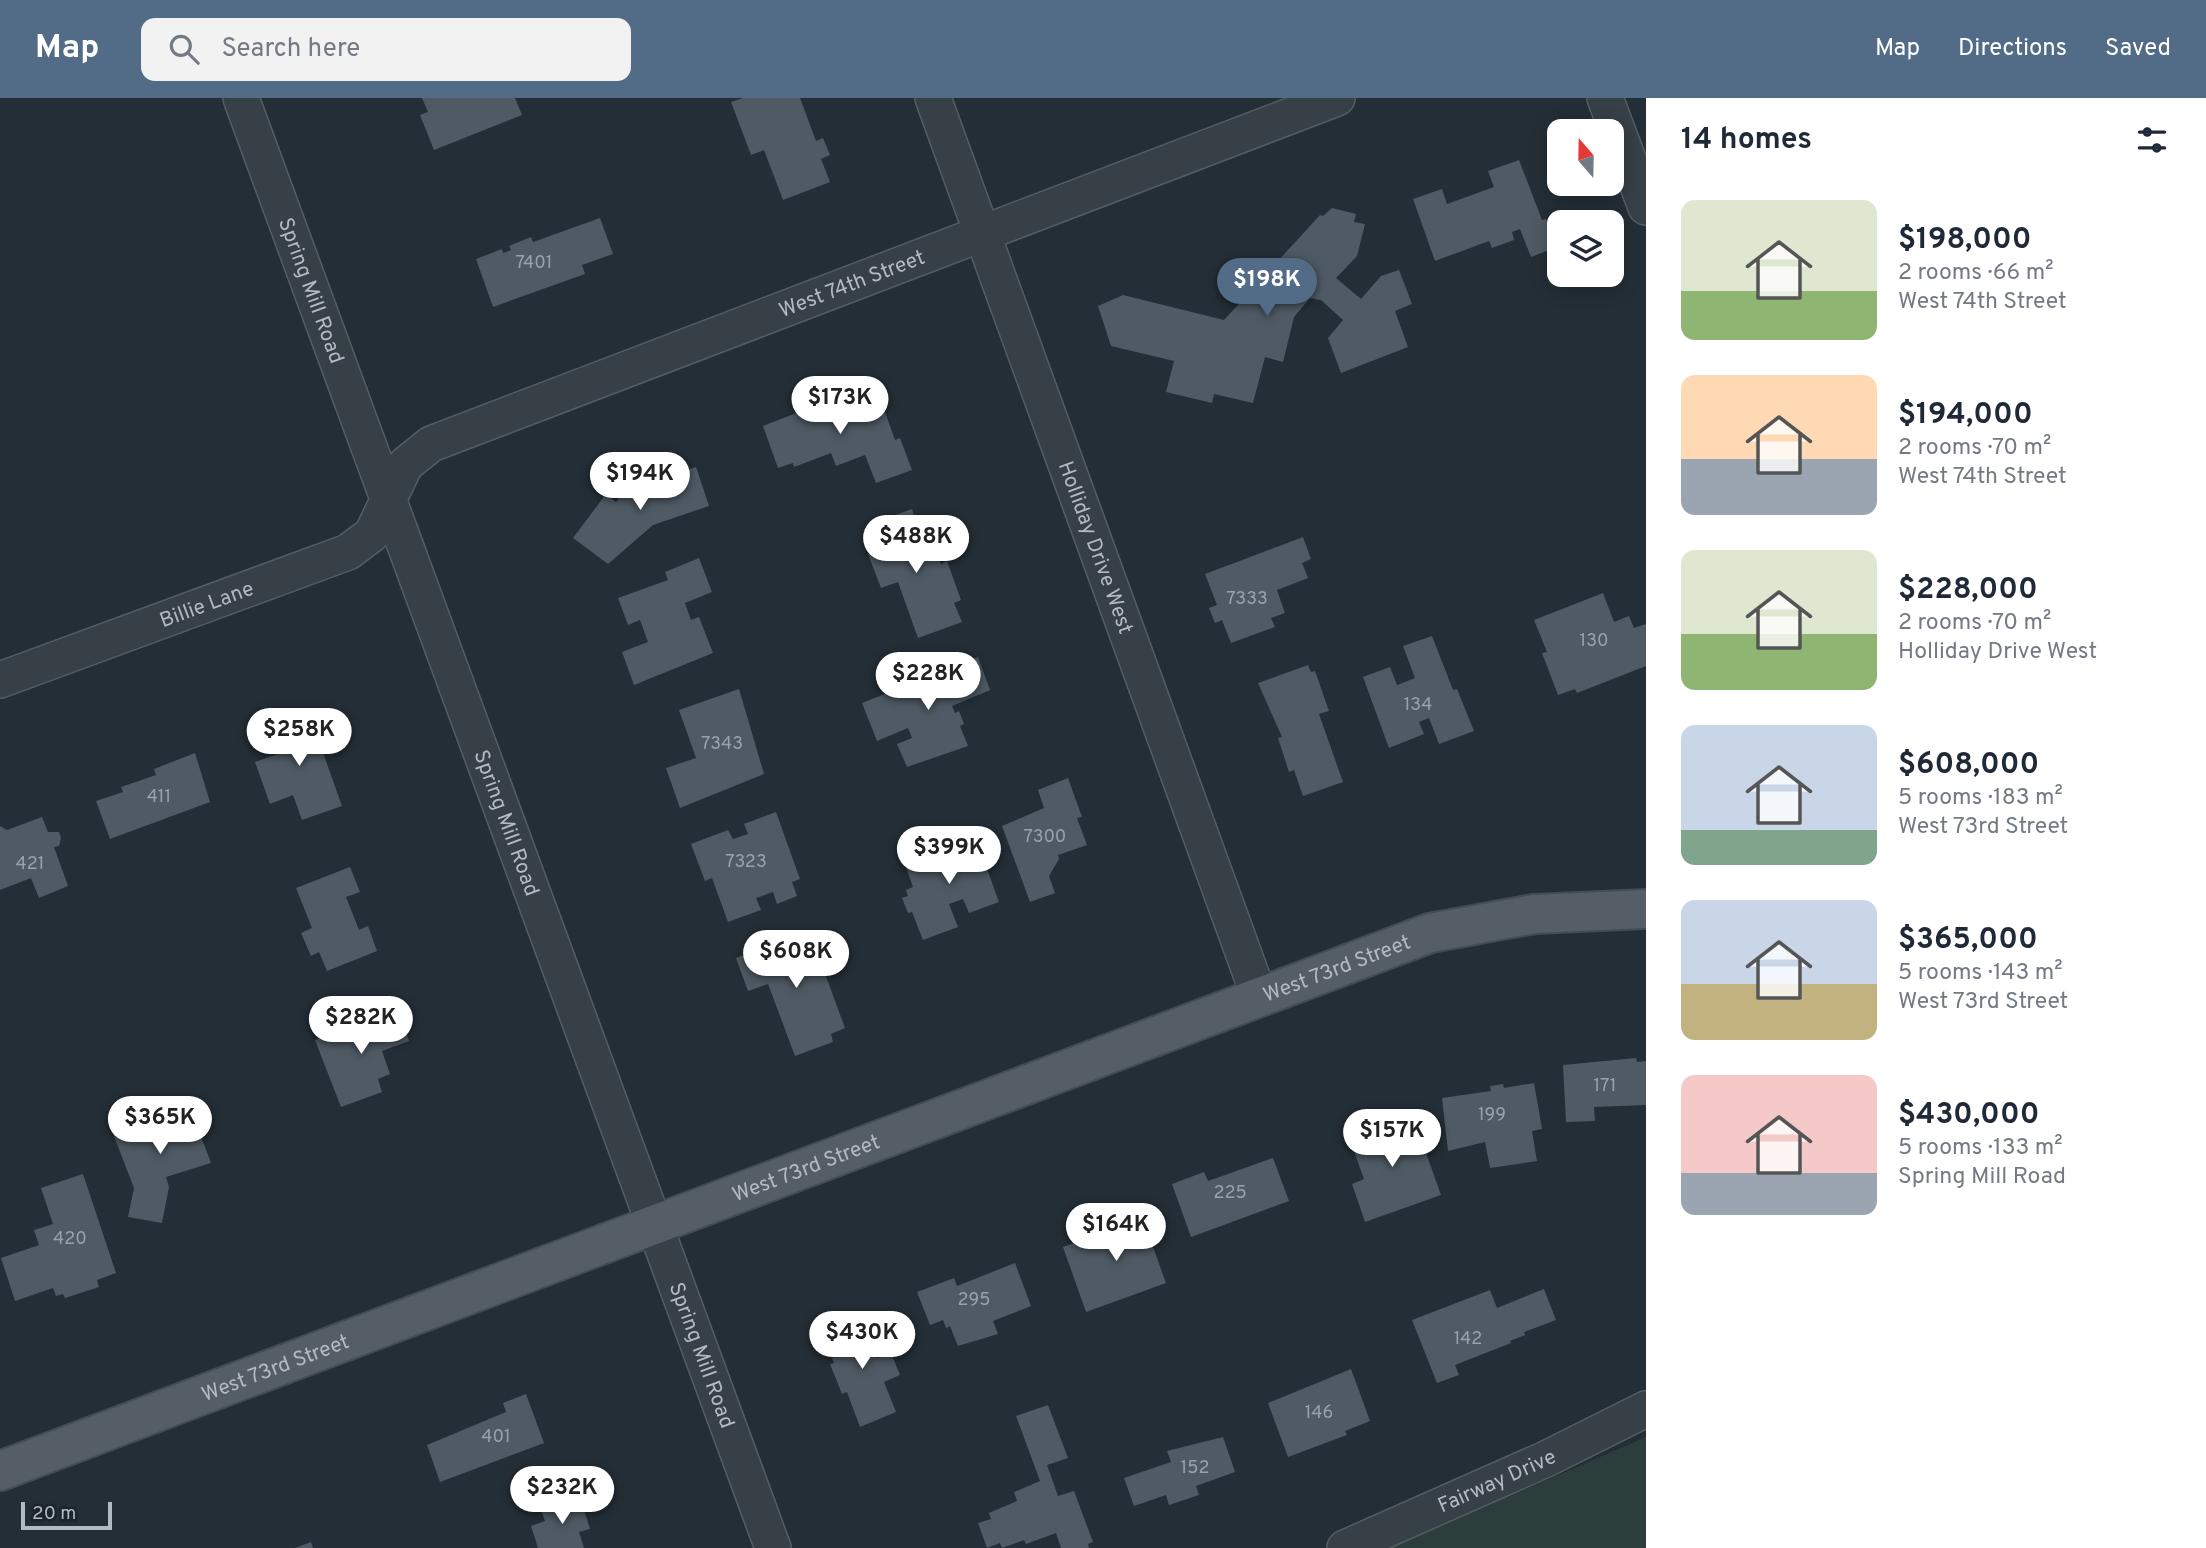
<!DOCTYPE html>
<html lang="en">
<head>
<meta charset="utf-8">
<style>
	:root { --surface:#fff; --page:#f2f2f3; --text:#1f2937; --muted:#747a83; --accent:#526c87 }
	body { margin:0; font-family:Overpass,sans-serif; background:var(--page); color:var(--text); height:100vh; display:flex; flex-direction:column; font-size:26px; white-space:nowrap }
	* { box-sizing:border-box; margin:0 }
	p { font-size:23px; color:var(--muted) }
	.icon { flex:none; width:38px; height:38px; fill:none; stroke:currentColor; stroke-width:2; stroke-linecap:round; stroke-linejoin:round }
	.map { position:relative; flex:1; overflow:hidden }
	.sheet { display:flex; flex-direction:column; background:var(--surface); width:560px }
	.sheet>* { flex:none }
	.needle { width:46px; rotate:340deg }
	.buttons { position:absolute; left:1547px; top:21px; display:grid; gap:14px }
	.buttons a { display:grid; place-items:center; width:77px; height:77px; border-radius:14px; background:var(--surface); box-shadow:0 4px 18px #0003; font-size:35px }
	.scale { position:absolute; left:21px; bottom:18px; width:91px; box-sizing:border-box; padding-left:7px; border:4px solid #b2bac3; border-top:0; font-size:19px; line-height:24px; white-space:nowrap; color:#b2bac3; -webkit-text-stroke:5px #1c242b; paint-order:stroke }
	.price { position:absolute; translate:-50% -60px; padding:0 16px; border-radius:24px; background:#fff; color:#222; font-size:23px; line-height:46px; filter:drop-shadow(0 2px 4px #0008) }
	.price::after { content:''; position:absolute; left:50%; top:42px; width:21px; height:16px; margin-left:-10px; background:inherit; clip-path:polygon(0 0,100% 0,50% 100%) }
	.price.selected { background:var(--accent); color:#fff }
	ul { padding:0; list-style:none }
	li { display:flex; align-items:center; gap:21px; height:175px; padding:0 35px }
	li span { display:grid; place-items:center; flex:none; width:196px; height:140px; border-radius:14px; color:#555 }
	li>.icon { margin-inline-start:auto }
	span .icon { width:84px; height:84px; fill:#fffc; stroke-width:1 }
	li b { font-size:30px }
	h2 { display:flex; justify-content:space-between; align-items:center; height:84px; padding:0 35px; font-size:30px }
	header { display:flex; align-items:center; gap:42px; box-sizing:border-box; height:98px; padding:0 35px; background:var(--accent); color:#fff }
	header strong { font-size:33px }
	nav { display:flex; gap:38px; margin-inline-start:auto; font-size:24px }
	.search { width:490px; height:63px; background:var(--page); display:flex; align-items:center; gap:18px; box-sizing:border-box; padding:0 24px; border-radius:14px; color:var(--muted); font-size:26px }
	main { display:flex; flex:1; min-height:0 }
	.map>svg:first-child { display:block }
</style>
</head>
<body>
<header>
<strong>Map</strong>
<div class="search"><svg class="icon" aria-label="search" viewBox="0 0 24 24"><circle cx="10" cy="10" r="6"/><path d="M15 15l6 6"/></svg>Search here</div>
<nav><a>Map</a><a>Directions</a><a>Saved</a></nav>
</header>
<main>
<div class="map">
<svg width="1646" height="1450" viewBox="0 0 1646 1450">
	<rect width="100%" height="100%" fill="#242e36"/>
	<!-- green -->
	<path fill="#2c3e3c" d="M1646,1339V1450H1391Z"/>
	<!-- building -->
	<path fill="#4f5a64" d="M422,0H515L522,17L434,52L420,17L428,14Z
		M743,0H800L816,43L823,40L830,57L821,61L830,84L783,102L764,52L751,57L731,4Z
		M1519,62L1542,122L1546,121L1557,149L1531,159L1520,131L1512,134L1514,142L1492,150L1489,143L1435,163L1413,101L1442,91L1447,106L1494,89L1488,73Z
		M1332,110L1356,116L1354,124L1365,126L1357,158L1336,180L1361,201L1381,178L1399,172L1412,206L1395,213L1408,249L1341,275L1328,240L1343,222L1321,202L1310,200L1294,219L1283,264L1265,259L1253,305L1214,296L1212,305L1166,294L1174,263L1111,248L1098,208L1123,197L1224,222L1320,117L1323,118Z
		M600,120L613,156L582,167L585,176L493,209L476,161L502,151L503,155L511,152L509,148L531,139L533,144Z
		M858,291L880,300L895,342L900,340L912,372L876,385L865,357L836,368L831,355L794,369L793,365L778,370L763,328Z
		M696,369L709,408L653,427L608,466L573,440L606,396L616,404L640,374L653,384Z
		M912,411L925,454L935,450L941,466L947,463L961,502L954,505L962,524L918,540L898,484L881,490L868,456L886,450L876,424Z
		M1303,439L1311,461L1302,465L1308,480L1277,492L1285,515L1271,520L1275,529L1231,545L1222,522L1215,525L1209,510L1217,507L1205,476Z
		M699,460L712,494L685,505L691,522L699,519L713,555L634,587L622,554L648,544L640,522L628,527L618,500L668,482L665,474Z
		M1603,495L1614,524L1629,518L1634,530L1646,526V568L1577,595L1575,591L1558,597L1542,555L1547,554L1534,522Z
		M1432,538L1453,592L1457,591L1474,633L1439,646L1429,620L1419,624L1424,636L1389,650L1363,579L1390,569L1397,587L1415,580L1403,548Z
		M978,559L990,592L952,608L955,615L959,613L964,626L960,628L968,648L907,669L897,646L912,640L908,630L877,643L862,605Z
		M1308,567L1311,574L1315,573L1329,613L1319,616L1343,684L1303,698L1294,672L1289,674L1278,640L1282,639L1258,585Z
		M739,591L764,676L680,710L666,670L696,660L679,612Z
		M312,614L324,647L321,649L342,708L302,722L293,697L270,706L255,664L278,656L269,630Z
		M195,655L210,704L110,741L96,703L123,694L121,689L156,677L154,671Z
		M1068,680L1082,719L1077,720L1087,747L1058,757L1059,761L1049,778L1055,795L1030,804L1002,728L1044,710L1038,692Z
		M776,714L800,781L792,784L797,798L777,806L773,794L756,800L761,812L728,824L712,780L705,783L691,746L728,732L733,741L748,736L744,726Z
		M42,719L48,734H59L61,740L59,748L54,749L68,788L39,800L31,780L0,792V728L7,732Z
		M972,730L999,804L969,815L963,801L949,806L958,829L923,842L912,814L908,815L902,800L908,798L906,792L913,789L906,769L953,756L947,739Z
		M350,769L360,794L346,799L359,832L368,828L377,853L327,873L319,854L311,858L301,835L312,830L296,790Z
		M809,832L845,930L831,936L833,944L795,958L768,886L748,893L736,860Z
		M397,910L409,943L382,953L390,976L378,981L382,994L341,1009L315,942Z
		M1636,960L1637,964L1646,963V1007L1594,1009L1595,1023L1566,1024L1563,967Z
		M1534,985L1542,1031L1532,1033L1537,1063L1490,1070L1485,1044L1448,1053L1442,1000L1491,993L1490,988L1503,986L1504,990Z
		M186,999L211,1065L166,1079L169,1089L162,1125L128,1119L134,1090L112,1033L150,1019L148,1014Z
		M1391,1018L1395,1030L1415,1024L1441,1097L1365,1124L1352,1086L1364,1081L1352,1048L1358,1046L1355,1038L1367,1034L1365,1027Z
		M1273,1060L1289,1103L1191,1139L1172,1086L1204,1074L1208,1083Z
		M83,1076L116,1175L97,1182L99,1189L65,1200L63,1196L56,1198L53,1190L15,1203L1,1160L39,1147L34,1132L53,1126L41,1090Z
		M1146,1114L1156,1144L1152,1146L1166,1185L1086,1214L1063,1149L1110,1132L1109,1127Z
		M1015,1165L1031,1208L993,1223L998,1236L958,1248L950,1228L946,1230L943,1222L930,1227L917,1194L954,1180L957,1188Z
		M1544,1191L1556,1222L1524,1234L1525,1237L1510,1243L1511,1245L1455,1267L1459,1277L1437,1285L1412,1222L1490,1192L1497,1210Z
		M860,1217L877,1260L891,1255L900,1277L884,1284L896,1314L860,1329L847,1294L842,1296L830,1266L834,1265L832,1260L840,1257L828,1228Z
		M1351,1271L1370,1323L1345,1333L1347,1337L1288,1359L1268,1305Z
		M526,1296L544,1345L440,1384L427,1347L506,1314L503,1305Z
		M1048,1307L1068,1360L1047,1367L1058,1398L1074,1393L1093,1444L1088,1446L1089,1450H1061L1056,1435L1026,1446L1024,1442L1002,1450L1000,1445L987,1450L978,1425L991,1421L989,1415L1017,1403L1014,1394L1040,1383L1016,1318Z
		M1223,1339L1235,1374L1196,1388L1199,1397L1169,1407L1166,1397L1134,1408L1124,1380L1171,1364L1167,1353Z
		M580,1399L590,1431L579,1434L584,1450H538L531,1428L545,1423L541,1412Z
		M311,1444L313,1450H295Z"/>
	<g fill="none" stroke-linecap="round" stroke-linejoin="round">
		<!-- minor casing -->
		<g stroke="#555d64" stroke-width="38">
			<g id="minor">
				<path id="s1" d="M241,0L773,1450"/>
				<path id="s2" d="M933,0L1259,898"/>
				<path d="M1605,0L1646,109"/>
				<path id="s3" d="M0,582L348,454L372,436L405,367L431,346L1337,0"/>
				<path id="s4" d="M1345,1450L1546,1361L1646,1311"/>
			</g>
		</g>
		<!-- major casing -->
		<g stroke="#434b53" stroke-width="42">
			<g id="major">
				<path id="s5" d="M0,1373L1430,835L1534,816L1646,811"/>
			</g>
		</g>
		<!-- minor -->
		<use href="#minor" stroke="#373f47" stroke-width="35"/>
		<!-- major -->
		<use href="#major" stroke="#555e66" stroke-width="38"/>
	</g>
	<g text-anchor="middle" stroke-width="5" stroke-linejoin="round" paint-order="stroke">
		<!-- number labels -->
		<g font-size="18" fill="#99a2ab">
			<text x="534" y="170">7401</text>
			<text x="1247" y="506">7333</text>
			<text x="1594" y="548">130</text>
			<text x="1418" y="612">134</text>
			<text x="722" y="651">7343</text>
			<text x="159" y="704">411</text>
			<text x="1045" y="744">7300</text>
			<text x="746" y="769">7323</text>
			<text x="30" y="771">421</text>
			<text x="1605" y="993">171</text>
			<text x="1492" y="1022">199</text>
			<text x="1230" y="1100">225</text>
			<text x="70" y="1146">420</text>
			<text x="974" y="1207">295</text>
			<text x="1468" y="1246">142</text>
			<text x="1319" y="1320">146</text>
			<text x="496" y="1344">401</text>
			<text x="1195" y="1375">152</text>
		</g>
		<!-- street labels -->
		<g font-size="21" fill="#b2bac3" stroke="#1c242b">
			<text dy="7" stroke="none"><textPath href="#s3" startOffset="961">West 74th Street</textPath></text>
			<text dy="7" stroke="none"><textPath href="#s1" startOffset="205">Spring Mill Road</textPath></text>
			<text dy="7" stroke="none"><textPath href="#s2" startOffset="478">Holliday Drive West</textPath></text>
			<text dy="7" stroke="none"><textPath href="#s3" startOffset="220">Billie Lane</textPath></text>
			<text dy="7" stroke="none"><textPath href="#s1" startOffset="772">Spring Mill Road</textPath></text>
			<text dy="7" stroke="none"><textPath href="#s5" startOffset="1428">West 73rd Street</textPath></text>
			<text dy="7" stroke="none"><textPath href="#s5" startOffset="861">West 73rd Street</textPath></text>
			<text dy="7" stroke="none"><textPath href="#s1" startOffset="1339">Spring Mill Road</textPath></text>
			<text dy="7" stroke="none"><textPath href="#s5" startOffset="294">West 73rd Street</textPath></text>
			<text dy="7" stroke="none"><textPath href="#s4" startOffset="166">Fairway Drive</textPath></text>
		</g>
	</g>
</svg>
<div class="buttons">
<a><svg class="needle" viewBox="-14 -14 28 28"><path d="M0-13l5 13h-10z" fill="#e53935"/><path d="M0 13l5-13h-10z" fill="#747a83"/></svg></a>
<a><svg class="icon" aria-label="layers" viewBox="0 0 24 24"><path d="M12 4l9 5-9 5-9-5zM3 14l9 5 9-5"/></svg></a>
</div>
<div class="scale">20 m</div>
<b class="price selected" style="left:1267px;top:220px">$198K</b>
<b class="price" style="left:840px;top:338px">$173K</b>
<b class="price" style="left:640px;top:414px">$194K</b>
<b class="price" style="left:916px;top:477px">$488K</b>
<b class="price" style="left:928px;top:614px">$228K</b>
<b class="price" style="left:299px;top:670px">$258K</b>
<b class="price" style="left:949px;top:788px">$399K</b>
<b class="price" style="left:796px;top:892px">$608K</b>
<b class="price" style="left:361px;top:958px">$282K</b>
<b class="price" style="left:160px;top:1058px">$365K</b>
<b class="price" style="left:1392px;top:1071px">$157K</b>
<b class="price" style="left:1116px;top:1165px">$164K</b>
<b class="price" style="left:862px;top:1273px">$430K</b>
<b class="price" style="left:562px;top:1428px">$232K</b>
</div>
<section class="sheet">
<h2>14 homes<svg class="icon" aria-label="filters" viewBox="0 0 24 24"><path d="M4 7h16M4 17h16"/><circle cx="9" cy="7" r="2"/><circle cx="15" cy="17" r="2"/></svg></h2>
<ul>
<li><span style="background:linear-gradient(#dfe7d0 65%,#8fb573 0)"><svg class="icon" aria-label="home" viewBox="0 0 24 24"><path d="M3 11l9-7 9 7M6 9v11h12V9"/></svg></span><div><b>$198,000</b><p>2 rooms · 66 m²</p><p>West 74th Street</p></div></li>
<li><span style="background:linear-gradient(#ffd9b3 60%,#9aa5b1 0)"><svg class="icon" aria-label="home" viewBox="0 0 24 24"><path d="M3 11l9-7 9 7M6 9v11h12V9"/></svg></span><div><b>$194,000</b><p>2 rooms · 70 m²</p><p>West 74th Street</p></div></li>
<li><span style="background:linear-gradient(#dfe7d0 60%,#8fb573 0)"><svg class="icon" aria-label="home" viewBox="0 0 24 24"><path d="M3 11l9-7 9 7M6 9v11h12V9"/></svg></span><div><b>$228,000</b><p>2 rooms · 70 m²</p><p>Holliday Drive West</p></div></li>
<li><span style="background:linear-gradient(#c9d6e8 75%,#7fa58c 0)"><svg class="icon" aria-label="home" viewBox="0 0 24 24"><path d="M3 11l9-7 9 7M6 9v11h12V9"/></svg></span><div><b>$608,000</b><p>5 rooms · 183 m²</p><p>West 73rd Street</p></div></li>
<li><span style="background:linear-gradient(#c9d6e8 60%,#c2b280 0)"><svg class="icon" aria-label="home" viewBox="0 0 24 24"><path d="M3 11l9-7 9 7M6 9v11h12V9"/></svg></span><div><b>$365,000</b><p>5 rooms · 143 m²</p><p>West 73rd Street</p></div></li>
<li><span style="background:linear-gradient(#f6c9c9 70%,#9aa5b1 0)"><svg class="icon" aria-label="home" viewBox="0 0 24 24"><path d="M3 11l9-7 9 7M6 9v11h12V9"/></svg></span><div><b>$430,000</b><p>5 rooms · 133 m²</p><p>Spring Mill Road</p></div></li>
</ul>
</section>
</main>
</body>
</html>
